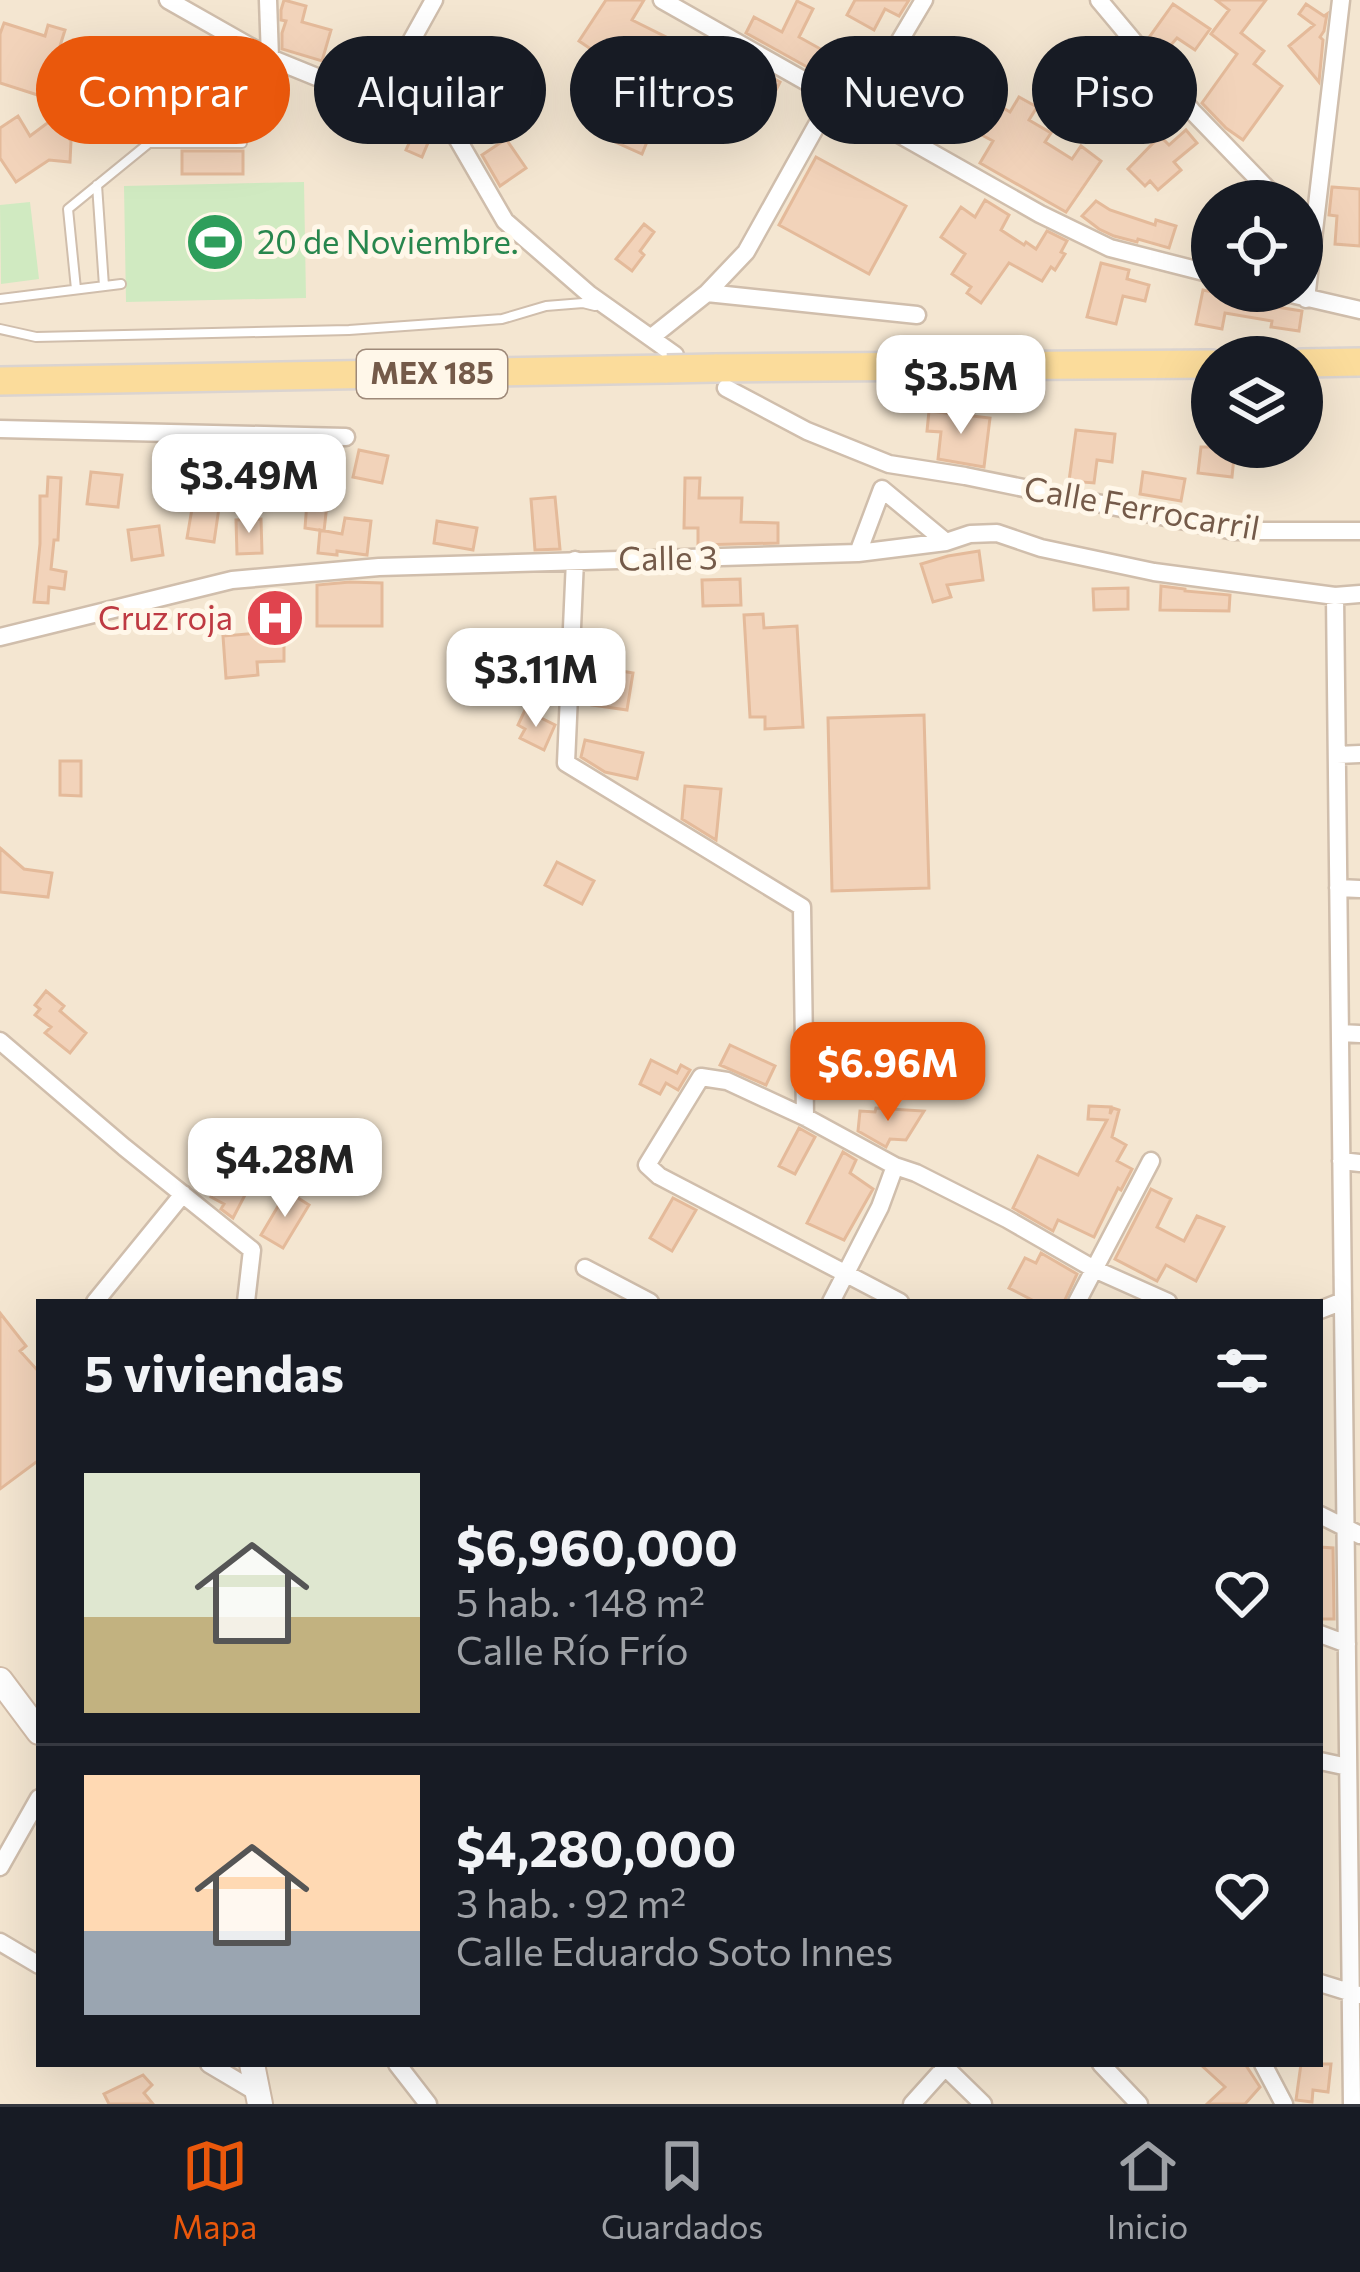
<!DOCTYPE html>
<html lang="es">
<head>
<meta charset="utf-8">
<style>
	:root { --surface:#171b24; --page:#242831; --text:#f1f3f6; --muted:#9ea1a6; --line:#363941; --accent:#ea580c }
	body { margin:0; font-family:Commissioner,sans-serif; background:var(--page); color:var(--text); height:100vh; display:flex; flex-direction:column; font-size:45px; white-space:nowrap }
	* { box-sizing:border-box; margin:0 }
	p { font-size:39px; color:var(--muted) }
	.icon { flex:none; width:66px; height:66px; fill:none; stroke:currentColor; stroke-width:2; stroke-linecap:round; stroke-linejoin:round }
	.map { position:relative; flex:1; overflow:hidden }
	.details { position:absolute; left:36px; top:1299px; width:1287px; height:768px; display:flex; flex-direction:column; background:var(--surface); border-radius:0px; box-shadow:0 12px 48px #0002 }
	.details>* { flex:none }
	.hud { position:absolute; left:36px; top:36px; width:1290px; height:108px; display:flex; gap:24px }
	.buttons { position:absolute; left:1191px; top:180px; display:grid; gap:24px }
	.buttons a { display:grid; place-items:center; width:132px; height:132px; border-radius:50%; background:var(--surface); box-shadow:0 12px 48px #0002; font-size:60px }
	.price { position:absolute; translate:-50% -102px; padding:0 27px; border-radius:24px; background:#fff; color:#222; font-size:39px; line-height:78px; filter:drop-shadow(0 3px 6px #0008) }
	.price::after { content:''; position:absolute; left:50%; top:72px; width:36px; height:27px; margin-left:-18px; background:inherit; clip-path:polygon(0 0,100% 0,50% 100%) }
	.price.current { background:var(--accent); color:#fff }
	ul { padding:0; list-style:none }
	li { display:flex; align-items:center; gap:36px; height:300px; padding:0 48px }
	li+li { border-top:3px solid var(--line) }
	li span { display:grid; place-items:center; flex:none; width:336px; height:240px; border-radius:0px; color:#555 }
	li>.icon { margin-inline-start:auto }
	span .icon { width:144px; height:144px; fill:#fffc; stroke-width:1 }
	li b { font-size:51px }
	h2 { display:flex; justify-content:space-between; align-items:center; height:144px; padding:0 48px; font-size:51px }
	.chip { padding:0 42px; border-radius:54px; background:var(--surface); box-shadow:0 12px 48px #0002; font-size:42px; line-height:108px }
	.chip.current { background:var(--accent); color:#fff }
	.menu { display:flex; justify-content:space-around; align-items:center; height:168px; border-top:3px solid var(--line); background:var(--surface); font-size:33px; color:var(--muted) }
	.menu a { display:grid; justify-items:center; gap:6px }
	.menu .current { color:var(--accent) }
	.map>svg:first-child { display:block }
</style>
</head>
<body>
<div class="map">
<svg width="1360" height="2104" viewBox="0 0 1360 2104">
	<rect width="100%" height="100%" fill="#fcf3e3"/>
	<!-- residential -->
	<path fill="#f4e6d1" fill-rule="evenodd" d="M0,0H1360V2104H0ZM1212,201H1302V291H1212ZM1212,357H1302V447H1212ZM39,1302H1320V2064H39Z"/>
	<!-- green -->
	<path fill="#d0eac1" d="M304,182L306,298L126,302L124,186Z
		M30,202L39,279L1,284L0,205Z"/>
	<!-- building -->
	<path fill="#f2d3ba" stroke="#e4ba9a" stroke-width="3" d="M284,0L306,6L302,22L331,30L322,61L282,49V33L286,21L281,20V10Z
		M606,0H644L632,20L666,37L653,64L616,46L607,60L579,41Z
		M855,0H909L899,16L885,9L874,30L847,15Z
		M1216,0H1266L1241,33L1264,51L1254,64L1282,86L1243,140L1226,128L1202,103L1237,54L1211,34L1229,10Z
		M797,1L813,9L799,37L833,56L831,60L864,76L854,93L746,33L754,17L782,32Z
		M1173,4L1210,29L1195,50L1177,38L1162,55L1148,39Z
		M1306,4L1324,16L1327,14L1324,31L1320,37L1323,40L1319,82L1289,46L1314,25L1299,14Z
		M4,23L45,36L48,25L65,30L44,97L0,83V34Z
		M910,49L933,61L918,88L956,110L938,141L876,106Z
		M745,62L780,82L766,110L730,91Z
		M976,92L1010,112L1019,97L1037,107L1029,120L1051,133L1045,142L1072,159L1081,146L1101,161L1066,212L980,163L993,141L959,123Z
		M347,98L381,105L371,129L340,115Z
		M406,108L433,122L435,126L422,157L406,150L414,132L399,125Z
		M625,115L653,127L642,154L613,141Z
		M18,116L30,136L54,118L71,141L70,162L49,160L16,182L0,158V128Z
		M1186,130L1197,143L1174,162L1181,170L1158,190L1150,181L1145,186L1128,169L1160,136L1169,145Z
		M506,139L526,168L500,186L482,155Z
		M182,151H243V174H182Z
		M816,157L906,206L869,274L779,225Z
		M1332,187L1360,189V246L1335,244L1337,216L1329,215Z
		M985,200L1009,215L1001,230L1024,245L1026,242L1036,249L1047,231L1067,241L1061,252L1065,254L1055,270L1051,267L1042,281L1009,263L981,303L967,293L971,287L952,274L965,254L941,237L961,207L975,217Z
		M1096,201L1110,210L1155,225L1156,220L1176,226L1169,248L1138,239L1137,242L1114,236L1099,229L1082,216Z
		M644,224L654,232L640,251L644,255L632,271L616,259Z
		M1101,263L1129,270L1127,279L1149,285L1145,301L1123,296L1116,324L1087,317Z
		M1203,290L1233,296L1234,291L1254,293L1252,303L1302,311L1299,331L1271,327L1272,321L1225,313L1222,329L1196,324Z
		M929,411L990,418L984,467L938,459L941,432L927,431Z
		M1076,430L1115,434L1112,462L1097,460L1094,483L1069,481Z
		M1201,447H1235L1232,477L1198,473Z
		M311,449L333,451L324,531L305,528Z
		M359,450L388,456L382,483L353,477Z
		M91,472L122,475L118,507L87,504Z
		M1143,472L1185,479L1181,501L1140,494Z
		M48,477L61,478L58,540H54L51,569L66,572L64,589L49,587L48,603L34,602L40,544V496H47Z
		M685,478H700L699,498H742L741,522L778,523V543L698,545V528H684Z
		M194,497L220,501L214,542L187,538Z
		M555,497L560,549L535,550L531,499Z
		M345,518L371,521L367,555L337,551V555L318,553L320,530L342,534Z
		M261,519L262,553L237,554L236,520Z
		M437,521L477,528L473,550L434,543Z
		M159,526L163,555L132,560L128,530Z
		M979,551L983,580L947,585L951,597L933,602L921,564L948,556Z
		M740,579L741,605L703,606L702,580Z
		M350,582L382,583V626H317V585Z
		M1161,586L1185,589V591L1230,595L1229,611L1160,610Z
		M1128,588V609L1094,610L1093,589Z
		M763,614L764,628L797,626L803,727L765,729V717H750L744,615Z
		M284,631V661L257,662L258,675L226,678L223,636Z
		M598,667L633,673L627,710L592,705Z
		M525,710L555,725L544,750L520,738L525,729L518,725Z
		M924,715L929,888L832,891L828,718Z
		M585,740L643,753L637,779L605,772L581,757Z
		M60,761H81V796L60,795Z
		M685,786L721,789L716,840L682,819Z
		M0,848L24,869L52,873L48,897L0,892Z
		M557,862L594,881L582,904L545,885Z
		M46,991L64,1006L60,1011L86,1033L70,1053L45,1033L51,1027L35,1015L40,1009L35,1005Z
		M730,1045L775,1066L766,1085L720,1065Z
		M651,1060L677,1073L681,1065L690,1070L678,1090L666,1083L660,1094L640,1084Z
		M1089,1106L1111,1107L1110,1114L1113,1108L1119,1110L1112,1137L1126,1145L1117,1161L1132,1169L1121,1190L1118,1188L1094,1237L1058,1220L1053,1231L1013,1208L1038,1156L1078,1175L1107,1120L1088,1119Z
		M876,1108L889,1109L924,1111L906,1140L890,1139L886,1147L858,1131L860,1111L875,1112Z
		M799,1128L815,1137L795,1174L779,1166Z
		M843,1152L856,1160L850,1173L873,1189L844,1240L807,1223Z
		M233,1154L259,1168L233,1218L221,1209L224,1204L211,1197L219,1182L204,1175L210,1162L225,1169Z
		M1151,1189L1171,1199L1157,1227L1184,1241L1197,1216L1224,1227L1196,1281L1166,1265L1157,1281L1115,1259Z
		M287,1191L309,1205L283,1248L261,1235Z
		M673,1198L696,1210L672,1251L650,1238Z
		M1041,1253L1077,1274L1064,1302H1036L1009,1288L1025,1258L1036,1263Z
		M0,1313L26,1346L20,1351L39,1372V1460L0,1489Z
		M1320,1547L1333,1548L1334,1619H1320Z
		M1200,2064H1245L1260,2087L1245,2104H1207L1225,2087Z
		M1301,2064H1331L1328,2092L1313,2090L1312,2102L1296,2100Z
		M143,2075L152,2085L144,2093L153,2104H109L104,2094Z"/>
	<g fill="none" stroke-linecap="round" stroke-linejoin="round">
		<!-- lane casing -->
		<g stroke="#d0beac" stroke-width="12">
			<path id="lane" d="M97,185L104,286
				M76,289L68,209L149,143H242
				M0,299L121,284
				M0,329L36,337L349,330L502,319L546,306L583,303L595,306"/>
		</g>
		<!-- street casing -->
		<g stroke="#d0beac" stroke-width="21">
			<path id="street" d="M168,0L270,58L329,82L384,91L403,90L439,107L505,221L589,294L675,355
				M268,0L270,58
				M662,0L1040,214L1110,248L1212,274
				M1099,0L1192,111L1279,201
				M403,90L409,45L434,0
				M858,111L924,0
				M1278,291L1360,310
				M707,293L917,315
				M1306,299L1341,0
				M653,336L707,293L746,252L833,96
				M726,388L807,431L889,464L965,476L1234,531H1360
				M0,429L346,437
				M858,553L882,489L946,542
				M575,560L566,763L802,907L805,1117
				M1335,596L1352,2104
				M0,637L232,580L379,567L858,553L946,542L970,534L997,533L1041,548L1154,572L1335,596L1360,594
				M1337,755L1360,754
				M1338,888L1360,889
				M1340,1033L1360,1034
				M0,1041L124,1147L252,1250L246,1302
				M1341,1161L1360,1163
				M585,1268L650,1302
				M95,1302L183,1194
				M831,1302L880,1207L895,1166
				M900,1302L659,1176L647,1165L701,1077L727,1081L805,1117L895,1166L916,1173L1007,1219L1094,1269L1168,1302
				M1077,1302L1151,1161
				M1320,1310L1343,1301
				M1320,1515L1360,1535
				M1320,1634L1347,1644
				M1320,1761L1348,1767
				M0,1867L39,1798
				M0,1942L39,1965
				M1320,1983L1359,1995
				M209,2064L258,2093
				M397,2064L428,2104
				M942,2064L983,2104
				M1101,2064L1139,2104
				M1263,2064L1284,2104
				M912,2104L948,2064"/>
		</g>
		<!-- secondary casing -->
		<g stroke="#d3bda9" stroke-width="28">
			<path id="secondary" d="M0,1680L39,1732
				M252,2064L260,2104"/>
		</g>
		<!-- primary casing -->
		<g stroke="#dbd4d0" stroke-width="32">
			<path id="primary" d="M1302,363L1360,362
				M715,368L1212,364
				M0,381L667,369"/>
		</g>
		<!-- path -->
		<path stroke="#d6b69d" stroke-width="3" stroke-dasharray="3 9" stroke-linecap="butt" d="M207,129L230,84L251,93L260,76"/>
		<!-- lane -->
		<use href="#lane" stroke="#fff" stroke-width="8"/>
		<!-- street -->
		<use href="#street" stroke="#fff" stroke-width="16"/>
		<!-- secondary -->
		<use href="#secondary" stroke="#fff" stroke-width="24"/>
		<!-- primary -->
		<use href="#primary" stroke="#fbdc9b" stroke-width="27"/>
		<!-- primary-bridge casing -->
		<g stroke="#dbd4d0" stroke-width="32" stroke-linecap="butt">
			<path id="primary-bridge" d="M667,369L715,368"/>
		</g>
		<!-- primary-bridge -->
		<use href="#primary-bridge" stroke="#fbdc9b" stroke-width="27"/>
	</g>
	<!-- icons -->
	<defs>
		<g id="stadium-disc" transform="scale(3)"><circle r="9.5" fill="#2e9e5b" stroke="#fff7e9"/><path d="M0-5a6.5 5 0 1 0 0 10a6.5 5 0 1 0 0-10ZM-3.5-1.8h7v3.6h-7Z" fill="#fff"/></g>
		<g id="hospital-disc" transform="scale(3)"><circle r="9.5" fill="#e0444e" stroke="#fff7e9"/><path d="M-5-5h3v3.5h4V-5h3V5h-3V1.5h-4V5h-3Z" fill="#fff"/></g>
	</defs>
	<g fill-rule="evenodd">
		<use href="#stadium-disc" x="215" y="242"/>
		<use href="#hospital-disc" x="275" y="618"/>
	</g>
	<g text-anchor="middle" stroke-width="10" stroke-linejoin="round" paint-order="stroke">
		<!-- shield labels -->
		<rect fill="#fff7e9" stroke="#9e8979" stroke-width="3" x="357" y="350" width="150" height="48" rx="9"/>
		<g font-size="30" font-weight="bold" fill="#745a49">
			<text x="432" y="384">MEX 185</text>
		</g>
		<!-- leisure labels -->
		<g font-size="33" fill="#27864d" stroke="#fff7e9" text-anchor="start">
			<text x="257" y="254">20 de Noviembre.</text>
		</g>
		<!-- street labels -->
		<g font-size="33" fill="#745a49" stroke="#fff7e9">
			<text transform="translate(1142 508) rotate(10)" y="12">Calle Ferrocarril</text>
			<text transform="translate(668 558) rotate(-1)" y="12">Calle 3</text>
		</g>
		<!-- health labels -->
		<g font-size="33" fill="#be3a42" stroke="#fff7e9" text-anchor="end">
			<text x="233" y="630">Cruz roja</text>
		</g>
	</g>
</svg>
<div class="buttons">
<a><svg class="icon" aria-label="locate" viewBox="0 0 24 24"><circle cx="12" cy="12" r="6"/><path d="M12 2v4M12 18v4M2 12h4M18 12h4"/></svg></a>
<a><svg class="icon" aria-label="layers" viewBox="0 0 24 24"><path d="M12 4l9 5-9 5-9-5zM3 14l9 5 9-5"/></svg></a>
</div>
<b class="price" style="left:961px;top:437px">$3.5M</b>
<b class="price" style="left:249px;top:536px">$3.49M</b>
<b class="price" style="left:536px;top:730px">$3.11M</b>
<b class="price current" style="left:888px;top:1124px">$6.96M</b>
<b class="price" style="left:285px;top:1220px">$4.28M</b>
<div class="hud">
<a class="chip current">Comprar</a>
<a class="chip">Alquilar</a>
<a class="chip">Filtros</a>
<a class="chip">Nuevo</a>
<a class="chip">Piso</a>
</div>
<section class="details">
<h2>5 viviendas<svg class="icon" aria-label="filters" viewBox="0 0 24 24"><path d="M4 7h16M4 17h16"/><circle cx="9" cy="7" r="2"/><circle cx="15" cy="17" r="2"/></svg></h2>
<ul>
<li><span style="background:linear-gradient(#dfe7d0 60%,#c2b280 0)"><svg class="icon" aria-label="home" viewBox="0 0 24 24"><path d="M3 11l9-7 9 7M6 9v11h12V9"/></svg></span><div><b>$6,960,000</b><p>5 hab. · 148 m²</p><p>Calle Río Frío</p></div><svg class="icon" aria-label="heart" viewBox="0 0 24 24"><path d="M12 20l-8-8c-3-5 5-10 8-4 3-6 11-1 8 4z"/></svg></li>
<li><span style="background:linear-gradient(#ffd9b3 65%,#9aa5b1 0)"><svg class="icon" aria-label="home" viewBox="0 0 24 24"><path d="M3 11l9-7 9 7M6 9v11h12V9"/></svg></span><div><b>$4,280,000</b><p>3 hab. · 92 m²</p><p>Calle Eduardo Soto Innes</p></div><svg class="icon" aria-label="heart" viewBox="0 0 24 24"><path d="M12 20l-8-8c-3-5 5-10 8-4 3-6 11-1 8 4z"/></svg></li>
</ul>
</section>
</div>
<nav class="menu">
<a class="current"><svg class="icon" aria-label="map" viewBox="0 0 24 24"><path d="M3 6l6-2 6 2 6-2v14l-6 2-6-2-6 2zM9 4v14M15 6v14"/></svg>Mapa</a>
<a><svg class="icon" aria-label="saved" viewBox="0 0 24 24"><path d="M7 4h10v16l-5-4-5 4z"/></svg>Guardados</a>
<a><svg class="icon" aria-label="home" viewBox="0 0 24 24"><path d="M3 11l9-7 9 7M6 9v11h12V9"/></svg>Inicio</a>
</nav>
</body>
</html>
